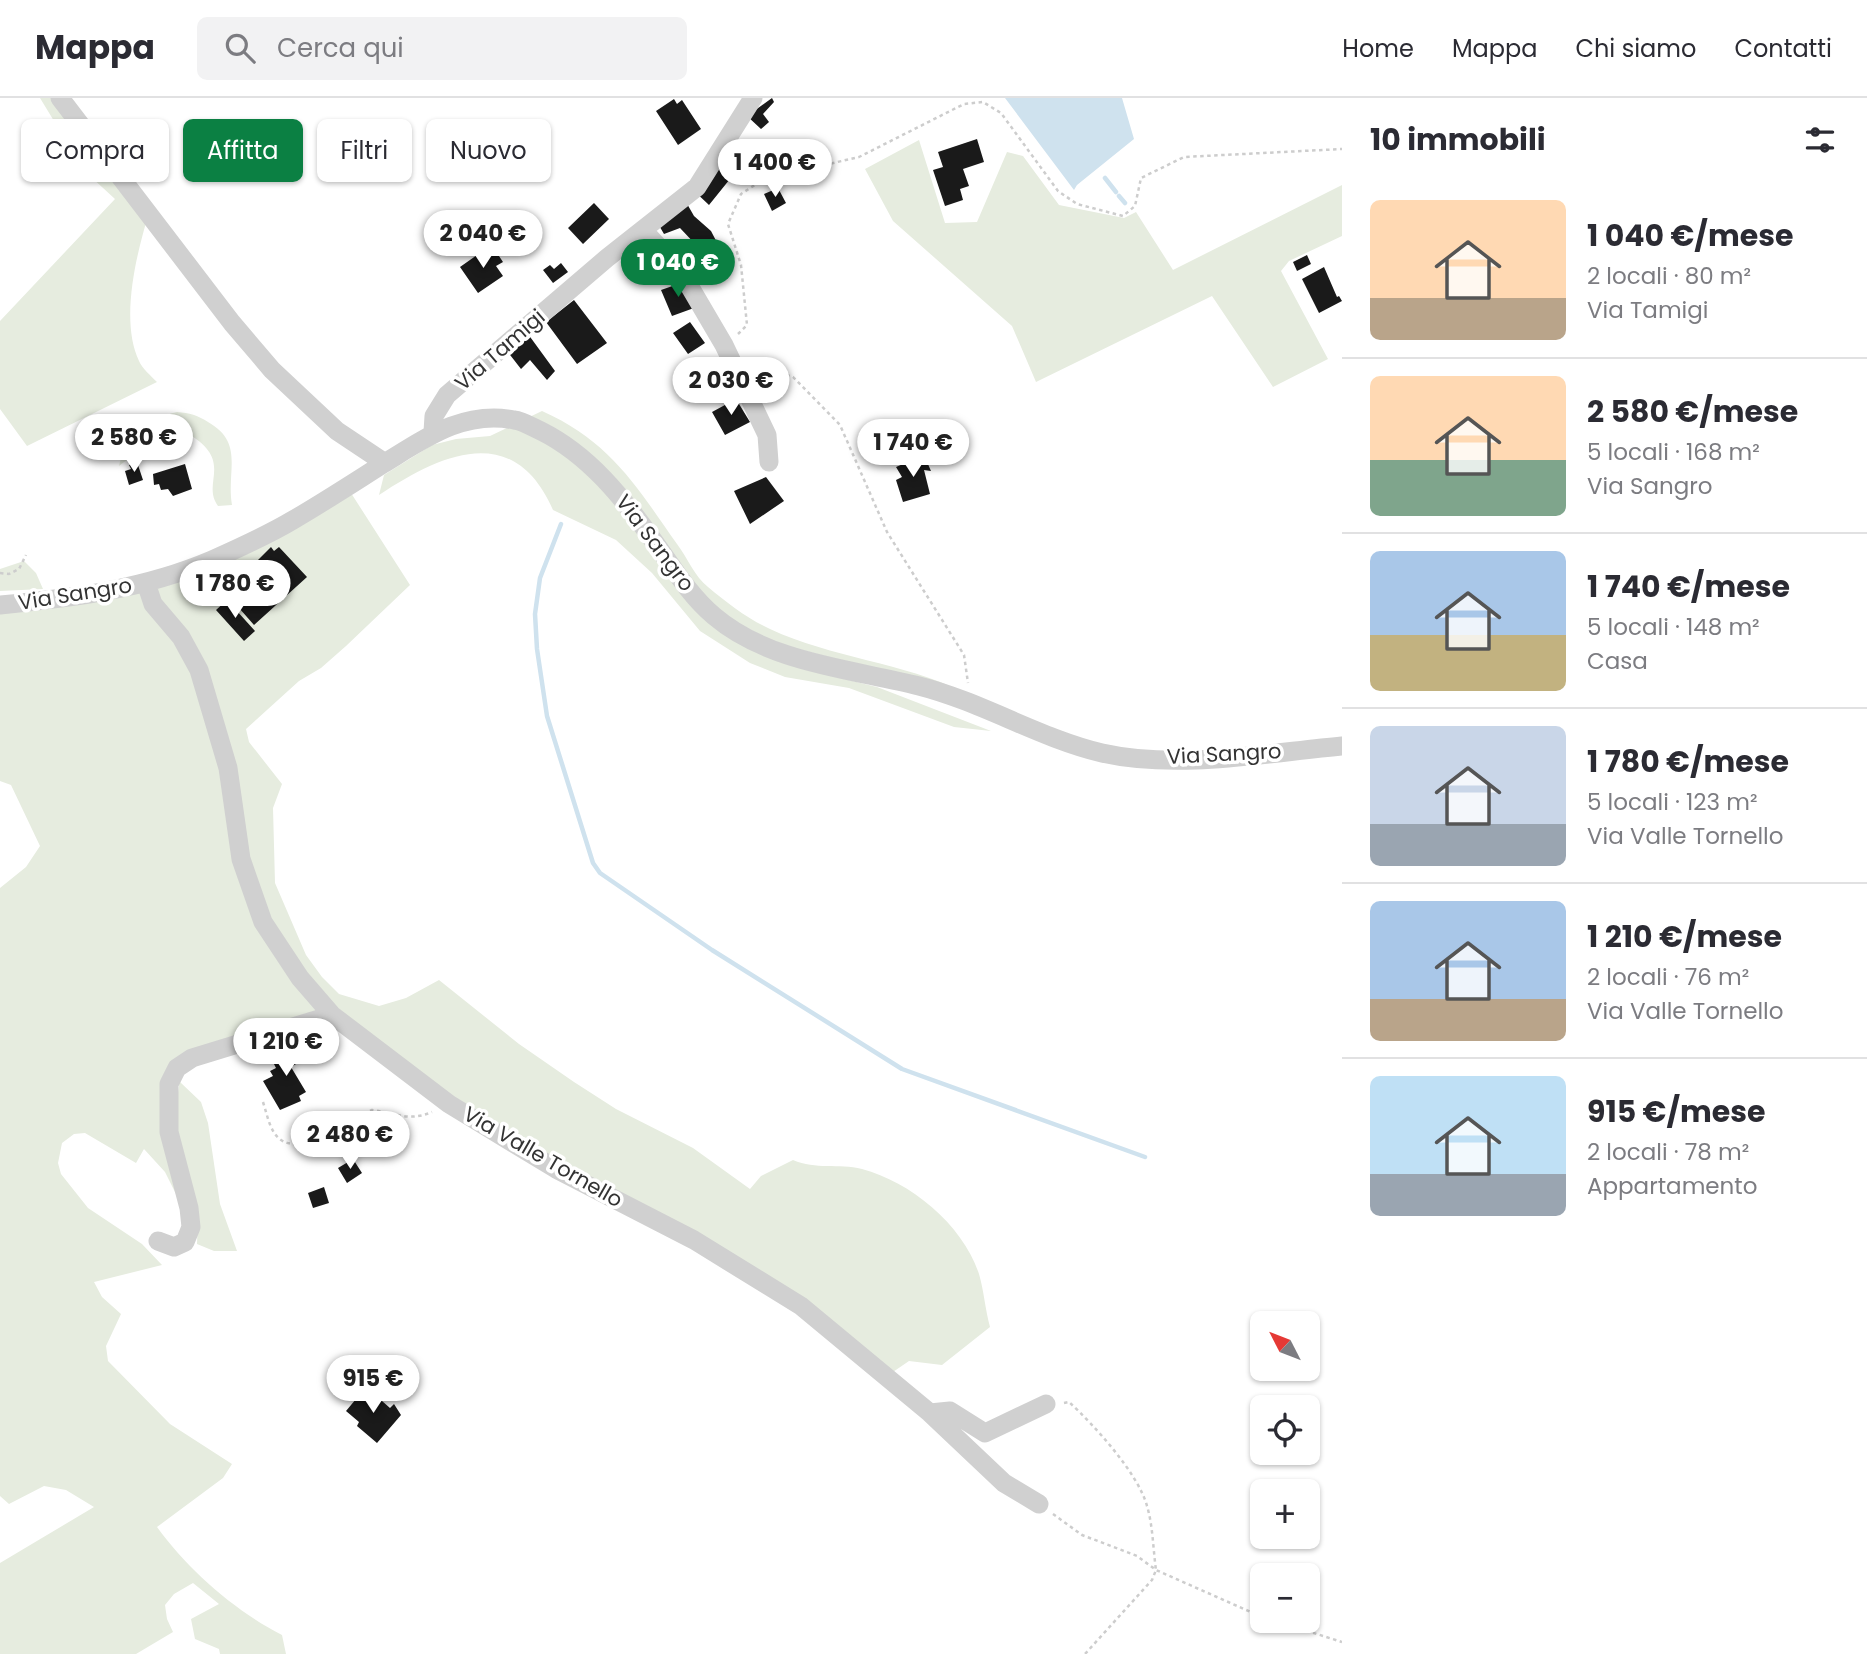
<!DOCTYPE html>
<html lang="it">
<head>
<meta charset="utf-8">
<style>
	:root { --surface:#fff; --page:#f2f2f3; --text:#2b2b33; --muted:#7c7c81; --line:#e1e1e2; --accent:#0b8043 }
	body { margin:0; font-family:Poppins,sans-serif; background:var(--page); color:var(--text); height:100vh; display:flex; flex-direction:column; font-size:26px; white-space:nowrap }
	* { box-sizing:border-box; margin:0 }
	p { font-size:23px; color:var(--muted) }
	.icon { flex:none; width:38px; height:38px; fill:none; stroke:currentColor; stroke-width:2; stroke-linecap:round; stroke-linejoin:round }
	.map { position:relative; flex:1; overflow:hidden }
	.side { display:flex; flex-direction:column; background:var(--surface); width:525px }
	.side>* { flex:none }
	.top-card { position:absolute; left:21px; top:21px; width:665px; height:63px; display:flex; gap:14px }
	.needle { width:46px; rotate:312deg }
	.controls { position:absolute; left:1250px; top:1213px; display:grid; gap:14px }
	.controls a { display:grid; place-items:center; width:70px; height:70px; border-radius:10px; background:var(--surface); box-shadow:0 2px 5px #0004; font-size:35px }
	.price { position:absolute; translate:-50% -60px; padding:0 16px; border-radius:24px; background:#fff; color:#222; font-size:23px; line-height:46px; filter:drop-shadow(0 2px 4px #0008) }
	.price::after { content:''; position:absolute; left:50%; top:42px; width:21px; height:16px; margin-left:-10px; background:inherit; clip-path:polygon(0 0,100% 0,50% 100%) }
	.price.on { background:var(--accent); color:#fff }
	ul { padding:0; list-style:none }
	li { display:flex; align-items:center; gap:21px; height:175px; padding:0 28px }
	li+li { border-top:2px solid var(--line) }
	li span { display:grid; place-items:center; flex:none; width:196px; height:140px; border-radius:10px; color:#555 }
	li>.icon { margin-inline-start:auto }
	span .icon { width:84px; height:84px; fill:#fffc; stroke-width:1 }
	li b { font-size:30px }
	h2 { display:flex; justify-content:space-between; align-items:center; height:84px; padding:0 28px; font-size:30px }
	.chip { padding:0 24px; border-radius:10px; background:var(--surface); box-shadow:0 2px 5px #0004; font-size:24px; line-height:63px }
	.chip.on { background:var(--accent); color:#fff }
	header { display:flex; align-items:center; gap:42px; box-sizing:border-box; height:98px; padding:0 35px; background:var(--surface); border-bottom:2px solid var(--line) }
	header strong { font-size:33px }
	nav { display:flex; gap:38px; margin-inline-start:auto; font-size:24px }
	.search { width:490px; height:63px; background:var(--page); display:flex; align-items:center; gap:18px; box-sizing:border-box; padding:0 24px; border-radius:10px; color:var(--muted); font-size:26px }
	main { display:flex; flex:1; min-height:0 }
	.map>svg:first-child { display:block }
</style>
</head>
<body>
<header>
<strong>Mappa</strong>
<div class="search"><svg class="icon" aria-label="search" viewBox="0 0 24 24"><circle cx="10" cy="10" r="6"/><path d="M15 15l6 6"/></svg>Cerca qui</div>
<nav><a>Home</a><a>Mappa</a><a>Chi siamo</a><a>Contatti</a></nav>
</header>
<main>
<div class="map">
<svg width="1342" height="1556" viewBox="0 0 1342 1556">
	<rect width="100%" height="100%" fill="#fff"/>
	<!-- green -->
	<path fill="#e6ecdf" d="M40,0H51L148,118C136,158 120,223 139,263C142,270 151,278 157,284L27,348L0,311V223L115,101L65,55L68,46Z
		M919,42L945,125L977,124L1007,54L1023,58L1059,107L1124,120L1136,114L1173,172L1342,87V138L1289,163L1281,173L1328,261L1273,289L1212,198L1036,284L1012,228L893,123L865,71Z
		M542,313C611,344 636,388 677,446C687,459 695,479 708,489C727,505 748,521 770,531C832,560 902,564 963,594L775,545L680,494L836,579L877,589L991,633L954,629L849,590L785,579L750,565L700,533L652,475L616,442L553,412C514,323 442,355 379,397L384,377L432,347L456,341L490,338Z
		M177,314C190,315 197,317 208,324C245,345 226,373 232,407L218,408C201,385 234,364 190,337C162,341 142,350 119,368C127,334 144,322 177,314Z
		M351,395L410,487L346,548L321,570L299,583L246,631L249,644L282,686L273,710L275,785L306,857L322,879L339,896L379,908L406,900L439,882L519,946L574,984L616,1011L693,1050L750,1091L761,1078L793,1062C816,1072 838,1065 862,1071C911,1084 963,1127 979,1176C984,1193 985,1211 990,1229L942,1267L909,1263L890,1276L801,1203L484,1023L329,910L171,967L184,1112L165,1074L144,1051L136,1065L85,1035L74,1036L62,1045L58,1065L61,1076L88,1110L142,1146L162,1167L94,1184L102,1199L121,1216L106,1248L108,1263L170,1326L232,1366L223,1380L157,1429C189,1473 234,1512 282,1537L286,1556H220L219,1551L195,1541L191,1521L219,1506L193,1485L174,1496L165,1507L167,1521L173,1534L136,1556H0V1465L94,1409L66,1392L44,1388L9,1406L0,1398V790L26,769L40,748L11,687L0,683V513L154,489Z
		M24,463L36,475L43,491L0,493V471Z
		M181,971L180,984L201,1004L208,1025L220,1106L237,1153H214L197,1146L198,1118L174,1026Z"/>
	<!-- water -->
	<path fill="#cfe2ee" d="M1005,0H1122L1134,41L1077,87L1074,92Z"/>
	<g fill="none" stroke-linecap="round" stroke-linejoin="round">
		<!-- stream -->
		<path stroke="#cfe2ee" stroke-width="4.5" d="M1105,80L1116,94
			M1119,98L1125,105
			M561,426L540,480L535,516L537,551L547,618L593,765L600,775L712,852L902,971L1145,1059"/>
	</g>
	<!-- building -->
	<path fill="#1a1a1a" d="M772,0L774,4L763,16L769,24L761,31L747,18Z
		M674,1L677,6L682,2L701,31L678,47L656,13Z
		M977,41L984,64L963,71L969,88L960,91L963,102L945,108L933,72L943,69L938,54Z
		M774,43L786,60L758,76L749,58Z
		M721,61L734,76L709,107L691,90Z
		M778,90L786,105L772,113L764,96Z
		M686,104L694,118L711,133L725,160L710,171L697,148L680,130L664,136L657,124Z
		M594,105L609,121L583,146L568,130Z
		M651,137L657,158L648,163L653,173L642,177L637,166L632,167L625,146Z
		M487,150L493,158L497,155L503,164L496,168L503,178L478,195L460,169Z
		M1307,157L1311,166L1297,173L1293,164Z
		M561,165L568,174L553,185L543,172L550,167L554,171Z
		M1324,169L1337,199L1339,198L1342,203L1319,215L1302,181Z
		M684,184L694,210L672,218L661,192Z
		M574,202L607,245L577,266L546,224Z
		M690,224L705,245L688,256L673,235Z
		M528,236L555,273L547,282L530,262L521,271L507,253Z
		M736,301L750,324L725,337L712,314Z
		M924,357L931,373L924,372L930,396L903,404L896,382L902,379L896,369Z
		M137,364L143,382L129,387L125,373L131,371L129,367Z
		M185,366L192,391L173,398L168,391L161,392L159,386L154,387L153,376Z
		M766,379L784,403L750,426L734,393Z
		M271,449L274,453L279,449L307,479L254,527L232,502L244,491L237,483Z
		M227,502L255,533L244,543L216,512Z
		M297,945L306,960L291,969L306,994L299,998L301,1003L280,1012L263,983L273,978L270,973L276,970L271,960Z
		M353,1061L362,1075L347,1085L338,1070Z
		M324,1089L329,1105L313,1110L308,1095Z
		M366,1289L390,1310L394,1306L401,1317L377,1345L357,1328L359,1324L346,1313Z"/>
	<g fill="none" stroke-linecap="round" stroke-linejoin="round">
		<!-- path -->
		<path stroke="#cdcdcd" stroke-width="2.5" stroke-dasharray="3.5 3.5" stroke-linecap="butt" d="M738,236L747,227L741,167L728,126L741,96L764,81L859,59L964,6L983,4L1001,15L1058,93L1077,106L1123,118L1135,108L1141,80L1184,59L1342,51
			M753,266L793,279L840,327L887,434L964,557L968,585
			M0,475L9,476L19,471L26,457
			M263,1004C270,1026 272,1048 300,1046L372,1012C395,1015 409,1024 432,1014
			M1064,1305L1069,1304C1094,1327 1138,1375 1147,1408C1153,1428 1153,1451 1156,1472L1152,1482L1085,1556
			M1053,1416L1082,1437L1137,1458L1156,1472L1262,1519
			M1273,1522L1342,1544"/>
		<!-- minor -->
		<path stroke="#d0d0d0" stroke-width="19" d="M60,0L232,225L272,272L337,333L385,365
			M643,132L680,172L724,247L767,337L769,364
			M433,334L434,318L447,297L607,160L697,89L753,0
			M146,485L153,506L181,539L199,572L228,670L241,761L263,824L300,880L332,917L449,1006L556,1071L694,1142L801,1208L930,1315L1004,1385L1039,1406
			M0,507C73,500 144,491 212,462C239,450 268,437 293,422C324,404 353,385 383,366C424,341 463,312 514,322C523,323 532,329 541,333C589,357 623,400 653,442C672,468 689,497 714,518C769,565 852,571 919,588C982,604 1039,640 1102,655C1178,672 1266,655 1342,648
			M158,1143L174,1149L185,1144L191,1129L189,1110L169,1034V986L177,970L192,960L332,917
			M930,1315L950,1313L985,1335L1046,1306"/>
	</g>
	<g text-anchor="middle" stroke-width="7" stroke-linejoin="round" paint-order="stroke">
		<!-- street labels -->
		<g font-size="21" fill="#333" stroke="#fff">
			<text transform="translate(500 252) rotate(-41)" y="7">Via Tamigi</text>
			<text transform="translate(655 445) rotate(53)" y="7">Via Sangro</text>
			<text transform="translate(75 496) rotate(-9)" y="7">Via Sangro</text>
			<text transform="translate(1224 656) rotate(-3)" y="7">Via Sangro</text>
			<text transform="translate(543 1059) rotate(30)" y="7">Via Valle Tornello</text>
		</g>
	</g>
</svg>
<div class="controls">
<a><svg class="needle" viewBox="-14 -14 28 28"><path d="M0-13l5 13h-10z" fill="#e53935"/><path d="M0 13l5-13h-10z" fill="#7c7c81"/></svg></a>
<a><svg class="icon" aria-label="locate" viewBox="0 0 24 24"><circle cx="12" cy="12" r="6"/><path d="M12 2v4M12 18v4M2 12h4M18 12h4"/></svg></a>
<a>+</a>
<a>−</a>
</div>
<b class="price" style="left:775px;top:101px">1 400 €</b>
<b class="price" style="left:483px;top:172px">2 040 €</b>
<b class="price on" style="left:678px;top:201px">1 040 €</b>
<b class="price" style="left:731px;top:319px">2 030 €</b>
<b class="price" style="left:134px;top:376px">2 580 €</b>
<b class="price" style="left:913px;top:381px">1 740 €</b>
<b class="price" style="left:235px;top:522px">1 780 €</b>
<b class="price" style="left:286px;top:980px">1 210 €</b>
<b class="price" style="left:350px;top:1073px">2 480 €</b>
<b class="price" style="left:373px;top:1317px">915 €</b>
<div class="top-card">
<a class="chip">Compra</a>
<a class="chip on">Affitta</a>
<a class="chip">Filtri</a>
<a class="chip">Nuovo</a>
</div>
</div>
<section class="side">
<h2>10 immobili<svg class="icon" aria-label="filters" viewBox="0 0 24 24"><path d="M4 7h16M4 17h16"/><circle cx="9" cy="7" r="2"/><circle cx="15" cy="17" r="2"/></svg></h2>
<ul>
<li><span style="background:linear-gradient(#ffd9b3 70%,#b9a48a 0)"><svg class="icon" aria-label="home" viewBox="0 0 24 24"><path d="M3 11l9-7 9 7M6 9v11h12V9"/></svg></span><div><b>1 040 €/mese</b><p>2 locali · 80 m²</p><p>Via Tamigi</p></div></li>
<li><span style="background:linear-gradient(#ffd9b3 60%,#7fa58c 0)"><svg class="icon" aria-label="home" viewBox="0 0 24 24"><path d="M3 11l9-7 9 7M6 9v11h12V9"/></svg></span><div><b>2 580 €/mese</b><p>5 locali · 168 m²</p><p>Via Sangro</p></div></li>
<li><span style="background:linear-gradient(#a9c7e8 60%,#c2b280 0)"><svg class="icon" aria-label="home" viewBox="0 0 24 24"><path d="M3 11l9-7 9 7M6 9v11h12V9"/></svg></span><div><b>1 740 €/mese</b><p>5 locali · 148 m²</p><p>Casa</p></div></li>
<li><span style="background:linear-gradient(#c9d6e8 70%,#9aa5b1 0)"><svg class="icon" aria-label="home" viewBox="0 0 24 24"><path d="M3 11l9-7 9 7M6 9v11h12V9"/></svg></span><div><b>1 780 €/mese</b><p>5 locali · 123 m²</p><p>Via Valle Tornello</p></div></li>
<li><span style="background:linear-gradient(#a9c7e8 70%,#b9a48a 0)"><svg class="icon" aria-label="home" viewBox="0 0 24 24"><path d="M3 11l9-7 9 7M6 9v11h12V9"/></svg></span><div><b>1 210 €/mese</b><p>2 locali · 76 m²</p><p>Via Valle Tornello</p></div></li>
<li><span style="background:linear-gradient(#bfe0f5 70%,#9aa5b1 0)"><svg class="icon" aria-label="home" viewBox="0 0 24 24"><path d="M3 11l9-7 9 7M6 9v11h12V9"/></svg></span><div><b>915 €/mese</b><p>2 locali · 78 m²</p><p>Appartamento</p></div></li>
</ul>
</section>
</main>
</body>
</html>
